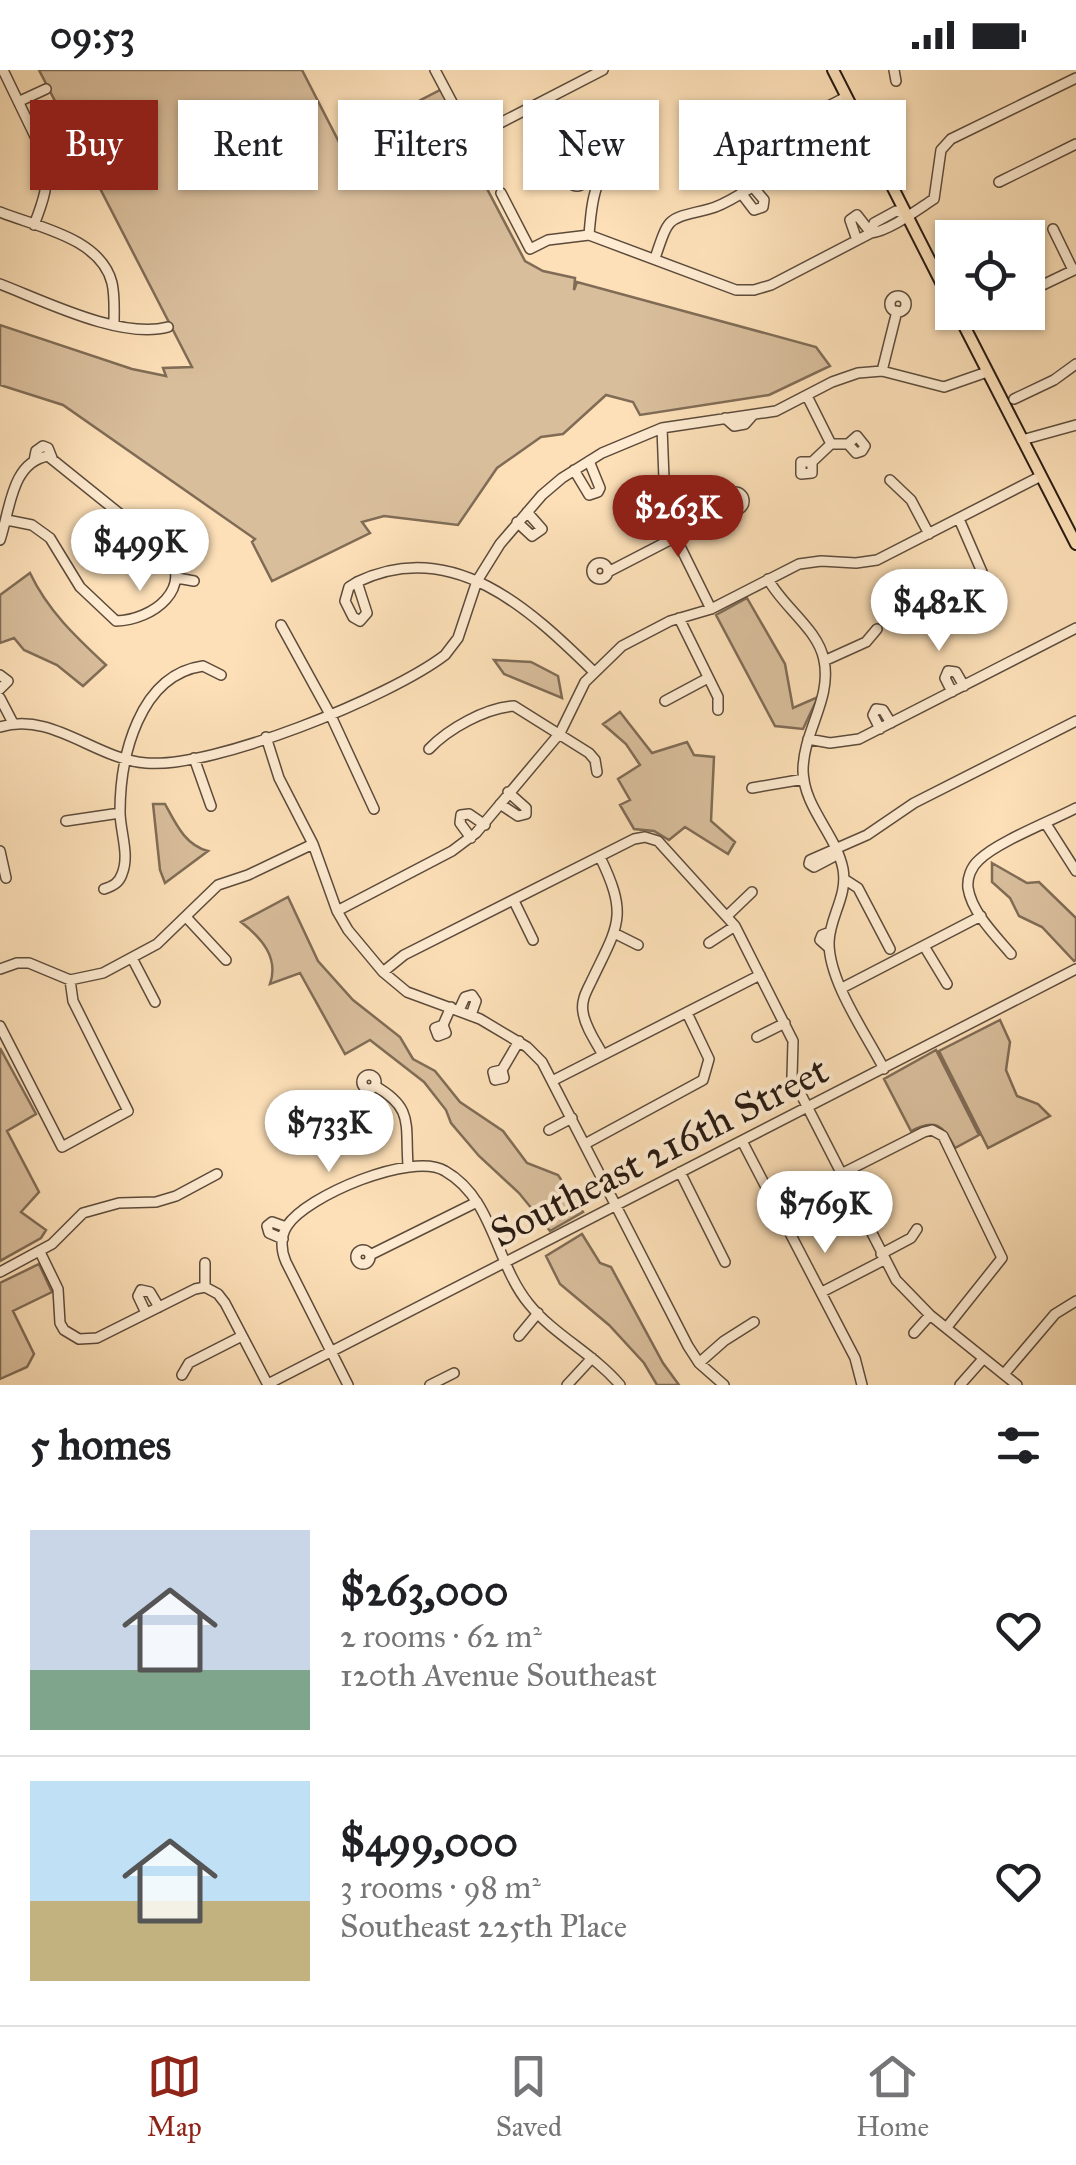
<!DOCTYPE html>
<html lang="en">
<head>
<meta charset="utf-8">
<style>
	:root { --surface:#fff; --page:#f6f6f6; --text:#202124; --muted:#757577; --line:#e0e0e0; --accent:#8f2418 }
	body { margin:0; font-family:"IM FELL Great Primer",serif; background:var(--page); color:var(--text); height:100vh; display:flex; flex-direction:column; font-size:38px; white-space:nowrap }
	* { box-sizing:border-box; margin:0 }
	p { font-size:32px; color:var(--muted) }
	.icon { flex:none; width:55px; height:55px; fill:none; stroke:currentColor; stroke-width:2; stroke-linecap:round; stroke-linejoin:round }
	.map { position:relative; height:1315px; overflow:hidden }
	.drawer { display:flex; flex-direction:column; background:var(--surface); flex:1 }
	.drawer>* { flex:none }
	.hud { position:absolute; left:30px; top:30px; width:1018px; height:90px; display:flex; gap:20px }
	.buttons { position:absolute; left:935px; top:150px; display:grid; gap:20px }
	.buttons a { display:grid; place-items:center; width:110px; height:110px; border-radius:0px; background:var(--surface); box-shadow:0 2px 8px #0004; font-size:50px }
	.price { position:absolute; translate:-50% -85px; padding:0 22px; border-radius:35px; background:#fff; color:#222; font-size:32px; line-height:65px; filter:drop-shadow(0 2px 5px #0008) }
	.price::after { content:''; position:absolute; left:50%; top:60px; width:30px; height:22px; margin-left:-15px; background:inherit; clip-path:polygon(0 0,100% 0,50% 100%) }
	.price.selected { background:var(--accent); color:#fff }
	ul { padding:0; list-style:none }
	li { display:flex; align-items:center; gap:30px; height:250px; padding:0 30px }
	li+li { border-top:2px solid var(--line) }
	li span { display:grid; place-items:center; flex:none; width:280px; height:200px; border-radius:0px; color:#555 }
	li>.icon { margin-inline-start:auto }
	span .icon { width:120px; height:120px; fill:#fffc; stroke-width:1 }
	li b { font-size:42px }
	h2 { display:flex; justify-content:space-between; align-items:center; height:120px; padding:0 30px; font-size:42px }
	.pill { padding:0 35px; border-radius:0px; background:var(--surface); box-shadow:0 2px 8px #0004; font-size:35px; line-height:90px }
	.pill.selected { background:var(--accent); color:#fff }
	.status { display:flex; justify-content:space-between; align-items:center; height:70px; padding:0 50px; background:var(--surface); direction:ltr }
	.status svg { height:28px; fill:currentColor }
	.tab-bar { display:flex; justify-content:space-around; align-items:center; height:140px; border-top:2px solid var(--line); background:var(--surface); font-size:28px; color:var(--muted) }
	.tab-bar a { display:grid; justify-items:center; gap:5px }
	.tab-bar .selected { color:var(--accent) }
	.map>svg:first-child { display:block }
</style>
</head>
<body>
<div class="status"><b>09:53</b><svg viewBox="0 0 49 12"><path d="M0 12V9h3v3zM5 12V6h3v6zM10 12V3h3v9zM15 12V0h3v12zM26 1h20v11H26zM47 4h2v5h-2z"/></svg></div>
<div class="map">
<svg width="1076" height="1315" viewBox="0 0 1076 1315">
	<rect width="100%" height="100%" fill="#fde0b8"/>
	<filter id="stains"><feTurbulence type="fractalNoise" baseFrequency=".002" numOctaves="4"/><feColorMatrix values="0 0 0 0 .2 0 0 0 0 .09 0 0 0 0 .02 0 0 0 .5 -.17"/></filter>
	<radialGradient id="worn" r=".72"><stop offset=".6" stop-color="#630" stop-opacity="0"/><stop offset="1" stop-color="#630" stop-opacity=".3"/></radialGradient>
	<!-- green -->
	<path fill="#d9be9c" stroke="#806c56" stroke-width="2.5" d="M39,0H302L339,72L446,17L451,28L442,33L525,191L543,201L575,208L574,220L577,212L816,277L830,296L769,325L640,345L633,332L606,325L563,364L541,367L497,398L458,455L384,446L362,452L370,463L272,511L252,472L255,469L63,335L0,315V255L132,299L166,306L163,298L192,297Z
		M30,503C48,541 76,567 106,595L83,616L57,595L24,580L14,568L0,573V525Z
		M747,528L785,594L793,638L818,627L803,659L775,656L716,545Z
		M494,590L531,592L558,606L562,628L504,604Z
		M620,642L652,683L687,672L694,685L714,687L711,751L735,772L728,784L685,757L669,770L654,761L634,759L620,735L630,730L618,709L640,695L626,674L603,654Z
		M153,734H165C176,754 185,775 208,781L165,813L160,800Z
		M992,793L1027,813L1039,812L1076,848V890L1074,891L1042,857L1019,846L1010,828L992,812Z
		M288,827L318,891L353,930L400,967L413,989L435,1001L460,1032L503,1061L527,1093L558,1105L583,1142L550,1161L519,1123L479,1086L451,1053L446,1040L424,1012L370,970L345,984L300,903L270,914C279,888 262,868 241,852Z
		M1000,950L1010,972L1006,1000L1017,1026L1038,1034L1050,1046L988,1078L939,981Z
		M0,978L36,1044L7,1061L39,1122L21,1142L46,1160L41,1168L0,1191Z
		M936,980L979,1065L955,1078C943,1055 935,1048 911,1061L884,1009Z
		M582,1164L600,1193L611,1197L663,1293L679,1315H657L644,1293L609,1255L560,1214L546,1186Z
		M39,1194L52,1222L13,1241L34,1284L27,1297L0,1309V1213Z"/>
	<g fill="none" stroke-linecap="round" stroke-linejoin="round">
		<!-- minor casing -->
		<g stroke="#5c4b3b" stroke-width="12">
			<path id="minor" d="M3,0L45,87C50,113 43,132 34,155
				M435,0L471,68L603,0
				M894,0L896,11
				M20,31L46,19
				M627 82a7 7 0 1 1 14 0a7 7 0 1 1-14 0Z
				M818 86a6 6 0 1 1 12 0a6 6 0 1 1-12 0Z
				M821,80L805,48L846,27
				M569 108a8 8 0 1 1 16 0a8 8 0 1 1-16 0Z
				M999,112L1076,74
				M501,123L530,179L548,170L589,165L736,220H754L771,215L871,163L857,145L850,150L857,170
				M0,142C37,157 101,168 112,213C115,226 114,241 114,254
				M906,144L896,141L874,153L871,163C889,161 917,140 934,129L941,80L951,69L1076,8
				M1053,159L1073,200
				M589,165C592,131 593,101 627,84
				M655,188C670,144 667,150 709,139C725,135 739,124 753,117L764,130L763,137L754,140L741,123
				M0,214C44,231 122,270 168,257
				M1028,222L1076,199
				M890 234a8 8 0 1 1 16 0a8 8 0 1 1-16 0Z
				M963,254L986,242
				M882,301L897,241
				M807,326L831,374
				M1014,329L1054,310L1076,294
				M725,348L734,356L745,354L753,345
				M662,358L665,434L669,454L711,539
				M1022,370L1076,355
				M34,391L36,381L43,376L48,378L52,388
				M812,392V403L801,404V392H812L831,374H848L857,366L865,376L862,381L856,383L848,374
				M574,400L589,425L598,422L600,418L589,391
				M890,410L911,430L929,464
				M726 431a9 9 0 1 1 18 0a9 9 0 1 1-18 0Z
				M517,452L532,466L542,459L527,442
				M135,456L128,465L130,472L135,473L144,464
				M0,470C10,441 11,392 48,386L166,481C195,518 153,550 116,551L80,517L50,468L32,455L7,450
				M592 501a8 8 0 1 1 16 0a8 8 0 1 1-16 0Z
				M608,502L730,439
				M177,508L194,511
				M768,509C783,537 818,559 824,590C832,630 803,661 803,701C804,738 836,764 843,799C848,827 829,847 829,873C829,912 866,964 884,999
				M357,512L349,517L345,531L353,547L360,551L367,543L357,512C452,466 530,539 594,602
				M947,530L977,514L982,502L959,449
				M679,548L718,627V640
				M281,555L331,646L374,739
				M824,591L866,572L877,559
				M0,605L8,611L0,619
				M952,622L945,608L948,601L956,602L964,616
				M0,628L13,653
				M665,631L708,608
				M0,657C52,641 95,689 146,693C213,699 390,627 445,585L458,568L477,511L500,474L542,425L562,408L602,383L662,358L776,341L832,312L858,303L882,301L944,317L987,302
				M880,659L873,645L876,639L883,640L891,653
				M266,667L279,708L313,774L337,841L348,860L383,902L407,922L480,949L527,977L542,992L688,1276L699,1293L724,1315
				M808,669L830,673L859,669L1076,558
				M429,679C448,659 485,638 514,636L589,683L595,690L597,702
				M194,688L211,736
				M752,718L804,709
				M500,734L518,746L526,744V738L508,722
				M66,751L120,743
				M1046,754L1076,801
				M471,768L460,753L461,745L469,744L485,755
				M836,780L833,787L814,797L809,794L810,790L867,765L914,733L1076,651
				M0,781L6,808
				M600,787C629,847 618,855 591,912C586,922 581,931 583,942C585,957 596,972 603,985
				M844,809L858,818L890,879
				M104,819C113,816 119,813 122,804C130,785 120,761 120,742C120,687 139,605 203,596L221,605
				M514,831L533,870
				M337,841L452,781L476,763L560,663L585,612L622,576L670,551L711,539L799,494L821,491L856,493L877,490L1041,406
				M727,846L752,822
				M186,847L226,890
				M614,863L638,875
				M709,873L735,856
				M924,876L947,914
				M829,878L820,870L822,865L830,862
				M1011,884C996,866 972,843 968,818C967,808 971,797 979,790C997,772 1051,751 1076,738
				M132,888L155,932
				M0,899L17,893H29L70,910L103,903L157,874L218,815L248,805L313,774
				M383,902L404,885L634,769L645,767L658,771L735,856L793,971L792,1007L896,1210L930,1245L1017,1315
				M842,918L981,846
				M459,940L465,927L472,925L476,931L471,945
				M443,955L446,963L438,966L435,958L443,955L451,937
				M0,956L62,1077L128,1041L73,931L70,910
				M757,967L785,953
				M502,1000L493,1002L495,1010L504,1008L502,1000L519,971
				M362 1012a7 7 0 1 1 14 0a7 7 0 1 1-14 0Z
				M554,1010L760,905
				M375,1016C414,1038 405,1054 408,1095
				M549,1060L572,1048
				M742,1071L855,1288L862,1315
				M585,1074L703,1010L709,989L687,943
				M680,1102L725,1192
				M841,1104L924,1062L932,1060L943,1066L1002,1188L947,1257
				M283,1169L269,1163L267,1156L272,1152L286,1157
				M356 1187a7 7 0 1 1 14 0a7 7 0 1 1-14 0Z
				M40,1182L58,1219L60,1253L64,1260L79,1269L97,1268L195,1219L205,1217
				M881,1184L911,1168L917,1159
				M370,1185L477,1132
				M205,1193V1217
				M0,1202L52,1174L83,1143L119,1133L156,1132L176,1126L217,1104
				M205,1217L218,1224L225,1233L268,1315
				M822,1222L884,1190
				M146,1243L138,1226L141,1220L150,1222L159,1237
				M914,1263L930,1245
				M519,1266L538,1243
				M699,1293L724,1271L754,1252
				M1004,1304L1055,1244L1076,1231
				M182,1305L189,1293L242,1266
				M268,1314L1076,899
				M348,1315L286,1192C281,1181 280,1167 287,1156C306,1126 412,1081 445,1101C494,1129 495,1193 529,1234C554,1265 594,1284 620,1315
				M430,1315L454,1303
				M567,1315L592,1288
				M960,1315L983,1289"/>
		</g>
		<!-- major casing -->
		<g stroke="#271911" stroke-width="14">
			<path id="major" d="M833,0L952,234
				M957,242L1076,474"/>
		</g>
		<!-- minor -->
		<use href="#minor" stroke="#feebd1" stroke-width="9"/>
		<!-- major -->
		<use href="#major" stroke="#fde0b8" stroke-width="10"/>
	</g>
	<g text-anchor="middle" stroke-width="8" stroke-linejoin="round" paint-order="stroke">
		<!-- street labels -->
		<g font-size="40" fill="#271911" stroke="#feebd1">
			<text transform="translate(659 1081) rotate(-27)" y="14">Southeast 216th Street</text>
		</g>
	</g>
	<rect width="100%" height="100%" filter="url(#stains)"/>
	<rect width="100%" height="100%" fill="url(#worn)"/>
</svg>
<div class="buttons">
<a><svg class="icon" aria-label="locate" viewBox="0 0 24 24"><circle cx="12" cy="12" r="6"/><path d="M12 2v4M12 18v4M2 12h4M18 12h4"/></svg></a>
</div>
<b class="price selected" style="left:678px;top:490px">$263K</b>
<b class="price" style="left:140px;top:524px">$499K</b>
<b class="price" style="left:939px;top:584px">$482K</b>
<b class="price" style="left:329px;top:1105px">$733K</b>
<b class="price" style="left:825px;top:1186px">$769K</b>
<div class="hud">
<a class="pill selected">Buy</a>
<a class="pill">Rent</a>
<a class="pill">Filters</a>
<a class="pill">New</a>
<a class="pill">Apartment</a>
</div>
</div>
<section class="drawer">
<h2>5 homes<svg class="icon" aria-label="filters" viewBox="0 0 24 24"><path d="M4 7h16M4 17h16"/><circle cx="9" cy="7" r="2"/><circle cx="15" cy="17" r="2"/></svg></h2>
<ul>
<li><span style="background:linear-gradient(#c9d6e8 70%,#7fa58c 0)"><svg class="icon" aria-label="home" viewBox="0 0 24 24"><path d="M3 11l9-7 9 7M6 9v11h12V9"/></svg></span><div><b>$263,000</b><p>2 rooms · 62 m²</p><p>120th Avenue Southeast</p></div><svg class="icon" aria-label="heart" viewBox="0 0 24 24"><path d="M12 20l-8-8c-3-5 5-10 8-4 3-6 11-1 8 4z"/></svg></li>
<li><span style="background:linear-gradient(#bfe0f5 60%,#c2b280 0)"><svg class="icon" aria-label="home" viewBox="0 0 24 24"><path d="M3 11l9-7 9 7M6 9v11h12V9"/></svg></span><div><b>$499,000</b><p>3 rooms · 98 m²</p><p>Southeast 225th Place</p></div><svg class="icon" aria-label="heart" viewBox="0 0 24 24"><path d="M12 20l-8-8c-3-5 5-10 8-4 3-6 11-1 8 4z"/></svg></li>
</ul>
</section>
<nav class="tab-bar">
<a class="selected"><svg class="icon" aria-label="map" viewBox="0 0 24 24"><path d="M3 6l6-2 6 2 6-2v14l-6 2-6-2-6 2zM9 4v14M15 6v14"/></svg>Map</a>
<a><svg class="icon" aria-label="saved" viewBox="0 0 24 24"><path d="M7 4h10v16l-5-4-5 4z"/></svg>Saved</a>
<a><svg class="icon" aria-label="home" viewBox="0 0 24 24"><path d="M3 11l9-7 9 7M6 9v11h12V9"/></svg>Home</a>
</nav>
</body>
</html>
